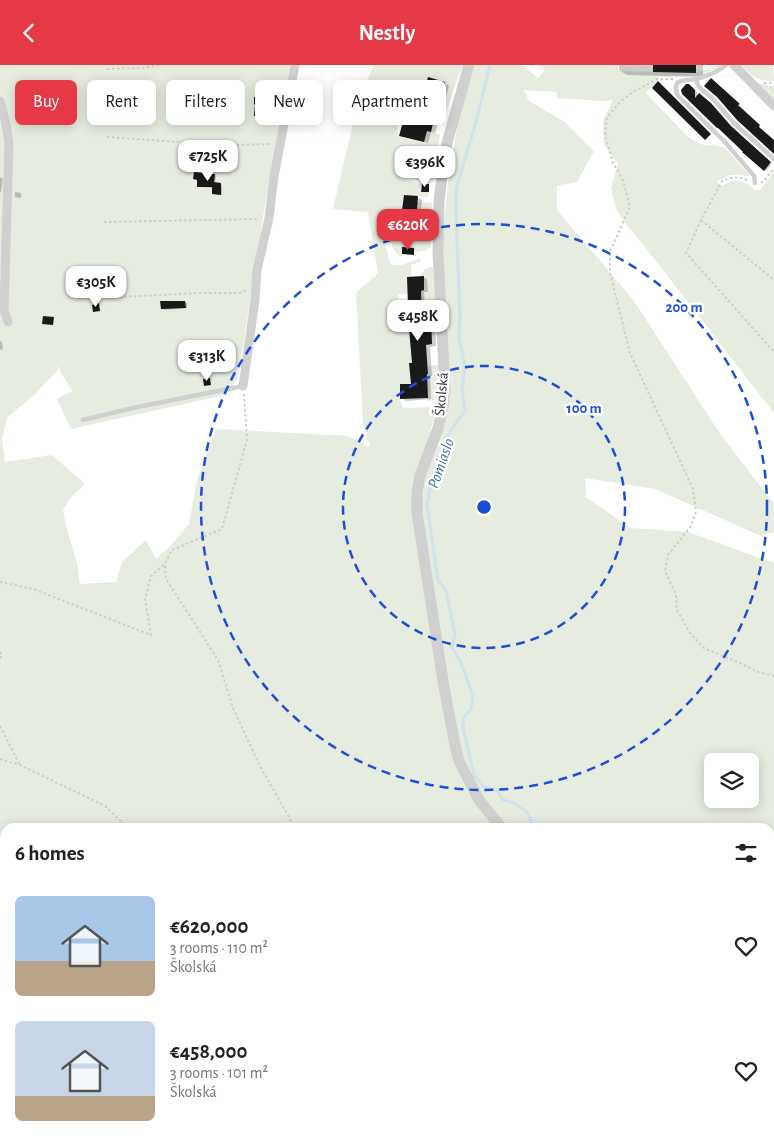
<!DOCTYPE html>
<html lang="en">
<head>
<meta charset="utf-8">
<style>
	:root { --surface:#fff; --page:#f2f2f2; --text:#202124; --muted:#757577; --accent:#e63946 }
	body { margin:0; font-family:"Alegreya Sans",sans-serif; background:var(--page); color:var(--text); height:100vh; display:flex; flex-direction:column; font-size:19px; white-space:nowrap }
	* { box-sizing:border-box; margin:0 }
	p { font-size:16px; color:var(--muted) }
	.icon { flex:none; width:28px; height:28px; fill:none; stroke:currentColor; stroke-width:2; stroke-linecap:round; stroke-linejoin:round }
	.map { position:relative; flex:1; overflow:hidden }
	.details { position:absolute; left:0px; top:758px; width:775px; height:321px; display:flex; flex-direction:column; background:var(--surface); border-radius:15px 15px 0 0; box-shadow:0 2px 12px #0003 }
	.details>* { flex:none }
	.guide { position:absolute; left:15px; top:15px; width:500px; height:45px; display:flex; gap:10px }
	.tools { position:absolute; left:704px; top:688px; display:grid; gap:10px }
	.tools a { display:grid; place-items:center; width:55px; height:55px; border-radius:8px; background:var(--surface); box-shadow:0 2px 12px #0003; font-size:25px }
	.price { position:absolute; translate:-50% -42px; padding:0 11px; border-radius:10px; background:#fff; color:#222; font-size:16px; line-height:32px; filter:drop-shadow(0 1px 2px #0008) }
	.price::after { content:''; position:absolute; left:50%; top:30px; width:15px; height:11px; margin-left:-8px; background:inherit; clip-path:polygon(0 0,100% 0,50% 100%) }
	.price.active { background:var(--accent); color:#fff }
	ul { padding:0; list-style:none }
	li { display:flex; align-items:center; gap:15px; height:125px; padding:0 15px }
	li span { display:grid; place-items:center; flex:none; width:140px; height:100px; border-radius:8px; color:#555 }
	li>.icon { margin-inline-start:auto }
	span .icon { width:60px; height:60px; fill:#fffc; stroke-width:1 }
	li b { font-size:21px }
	h2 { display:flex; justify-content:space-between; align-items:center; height:60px; padding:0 15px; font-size:21px }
	.chip { padding:0 18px; border-radius:8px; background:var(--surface); box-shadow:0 2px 12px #0003; font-size:18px; line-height:45px }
	.chip.active { background:var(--accent); color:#fff }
	header { display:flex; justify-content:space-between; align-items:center; height:65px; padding:0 15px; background:var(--accent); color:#fff; font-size:22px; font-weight:700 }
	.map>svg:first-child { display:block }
</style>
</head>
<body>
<header><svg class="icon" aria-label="back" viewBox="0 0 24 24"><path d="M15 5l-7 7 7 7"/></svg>Nestly<svg class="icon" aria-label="search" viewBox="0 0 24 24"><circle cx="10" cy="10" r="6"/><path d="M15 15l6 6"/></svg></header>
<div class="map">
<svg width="774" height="1078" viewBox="0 0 774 1078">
	<rect width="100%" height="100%" fill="#fff"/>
	<!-- green -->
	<path fill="#e6ecdf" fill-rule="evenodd" d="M0,0H290L263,152L238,313L225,330L71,364L57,334L72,326L57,300L58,305L34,330L7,353L2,375L5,397L52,390L85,419L71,432L63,445L66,461L77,498L80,519L116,517L122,497L146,475L156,494L170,481L189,459L197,415L216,364L348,371L370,382L363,359L356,228L378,208L368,147L333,144C345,96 353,45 374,0H463L457,15L446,47L444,48L432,45L431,48L417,45V41L393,34L389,50L397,52L396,58L399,59L396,71L424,77L427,66L439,69L440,71L434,113L415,111V107L404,90L400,114L422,119L421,127H429L428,132L404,130L402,146L417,137L432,138L431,182L423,186L414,187V183L402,182V192C390,187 390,171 387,160L381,162L390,198L392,200H401L421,193L420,197L411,200V211H420C423,206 426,202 432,202L433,204L435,241L434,243L422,246L421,228L398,229L401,255H411L412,264L409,265L411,291L420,290L419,297L409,298L410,310L428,309V301L438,300L440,324L437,335L427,336V318L400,319V334L403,343L434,342L433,347H436L426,380L441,366L445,249L443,168L448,118L456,68L462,41L475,0H522L538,13L545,5L539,0H618V6L695,8L719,0H722L700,11L659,12L658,16L646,28L688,72C693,75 698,78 704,80C711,81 718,80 725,83L749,110L748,111C733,110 731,107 717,117L722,121C733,113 745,114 754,125H760L774,106V348L638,173L628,162L616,144L611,123L618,99L604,80L603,56L613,35L604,36L557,33V27L524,25L529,36L565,57L594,86L577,117L557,121V145L634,236L721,370L774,439V467L761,471L655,424L585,413L586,432L630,463L688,467L774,498V1078H0ZM712,696H750V734H712ZM5,762H770V1074H5Z
		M741,0H773L774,16C757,16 753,12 741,0Z
		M757,18L774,21V35Z"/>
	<!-- shadow -->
	<path fill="#0003" d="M619,0H703V12L627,10L619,5Z
		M445,18L449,21L446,31L426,24Z
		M691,21L697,27V33L733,63L771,98L770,99L771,100L766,106L744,87L683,28Z
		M220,31L221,32V42H215L213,41Z
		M276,35L277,36L276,50L264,49V52L257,51Z
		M424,48L435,52L434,55L438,58L435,68L431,67L428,78L405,72L422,55Z
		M419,94L424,97L421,113L411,111L407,108V106L403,104Z
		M215,110L216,111L215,119L222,120V130L213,129L214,123L200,122L198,115Z
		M0,112L3,114L1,127H0Z
		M15,127L21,128V133L15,132Z
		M417,132L422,135L419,170H410L406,168V165L399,163L402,154Z
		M423,212L427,214L428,227H424L426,252H431L435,255L436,281L430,282L432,311H430L431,334L406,336L402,333L412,320L413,266Z
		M162,237H185L187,238V243L164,245L162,244Z
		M0,276L2,277L3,284L0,285Z"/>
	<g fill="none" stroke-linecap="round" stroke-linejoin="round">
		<!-- stream -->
		<path stroke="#cfe2ee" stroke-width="3" d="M490,0L476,57L456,124V153L460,250L459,273L465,302L462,324L465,346L446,372L439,410L430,423L427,439L438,515L446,526L455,569L452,583L460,595L473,631L471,644L464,652L463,663L474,710L484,722L497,725L503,735L514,738L528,748L533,762
			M664,1074L667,1078"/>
	</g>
	<!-- building -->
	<path fill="#1a1a1a" d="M653,0H696V8L653,7Z
		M428,12L445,17L441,30L425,24Z
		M711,13L740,39L738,40L760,60L759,62L774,75V89L737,55L717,32L704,21Z
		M658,16L711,69L705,75L652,23Z
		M686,19H689L695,25V33L699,28L711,38L731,61L771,97L764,106L742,87H743L737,81L718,63H717L682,29L681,25Z
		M213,30H220V42H212Z
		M254,32L276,34L274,50L263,49L262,52L254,51L255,40L254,39Z
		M423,47L431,48L430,53L434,54L431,67L427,66L424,77L399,71L404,53L417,56L418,53L422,54Z
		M404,90L420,93L417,111L405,109L406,105L402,104Z
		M194,107L215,109L214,117L221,118V130L212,129V122H197V115L193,114Z
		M422,119H429V127H421Z
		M404,130L418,131L415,169H404L405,164L398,163V153H401Z
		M402,182L414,183V190L402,189Z
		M424,211V225L421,226L422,251H431L432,279L426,280L428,309H427L428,333L400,334V319H411L409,298H412L409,264H412L410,246H409L408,241L407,212Z
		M160,236H185L186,243L161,244Z
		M99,238L100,246L93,247L92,240Z
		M43,251L54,252L53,260L42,259Z
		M210,313L211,320L204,321L203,314Z"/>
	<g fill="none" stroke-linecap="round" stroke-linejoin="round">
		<!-- path -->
		<path stroke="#cdcdcd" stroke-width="2" stroke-dasharray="2.5 2.5" stroke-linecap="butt" d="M107,4L140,3L162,0
			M673,14H657L633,27L621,36L607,52L605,70L613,98L623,115L630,142L610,186V208L630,288L693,424L696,446L691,461L668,490L665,506L676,530L677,545L690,568L704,583L742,599L758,607L774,611
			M764,18H774
			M107,72L179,77L230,80L272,79
			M747,115C738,111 731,112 722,116L701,155L686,188L774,287
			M761,118L764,116L774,103
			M701,155L774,215
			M104,157L259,154
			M119,232L201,228H239L247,225
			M244,329L247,375L222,464L172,485L165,499L166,514L218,595L233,643L259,699L290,754L291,762
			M0,517L33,524L151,570L145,534L151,511L164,500
			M0,587L2,590L0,594
			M0,661L20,700
			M0,694L20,700L105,741L127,762
			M251,1074L252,1078
			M368,1074L370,1078"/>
		<!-- service -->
		<path stroke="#d0d0d0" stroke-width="4.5" d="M726,0C719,6 709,10 700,13C690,17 669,10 678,31L725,77L754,111L755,118
			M697,14V18L699,22L714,35L734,58L774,94
			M83,355L133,343L243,321"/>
		<!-- minor -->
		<path stroke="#d0d0d0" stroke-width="9" d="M734,0L774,41
			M0,36L6,59L9,78L4,245L8,257
			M243,321L255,235L257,205L269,153L274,112L295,0"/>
		<!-- tertiary -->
		<path stroke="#d0d0d0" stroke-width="11" d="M469,0L447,78L444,94L439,137L438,188L445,324L443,342L438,363L420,411L417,427V448L444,622L454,675L459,696L479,735L501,762
			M686,1074L688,1078"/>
	</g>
	<!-- distance rings -->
	<g fill="none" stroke="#1d4ed8" stroke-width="2.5" stroke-dasharray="9 6">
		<circle cx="484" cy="442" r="141"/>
		<circle cx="484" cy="442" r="283"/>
	</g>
	<g text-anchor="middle" stroke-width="5" stroke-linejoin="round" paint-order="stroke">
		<!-- street labels -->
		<g font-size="15" fill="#333" stroke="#fff">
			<text transform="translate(441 329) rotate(-85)" y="5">Školská</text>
		</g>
		<!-- water labels -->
		<g font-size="16" font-style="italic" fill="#3f7597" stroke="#fff">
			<text transform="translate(440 398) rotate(-71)" y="6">Pomiaslo</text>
		</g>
	</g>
	<circle cx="484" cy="442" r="8" fill="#1d4ed8" stroke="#fff" stroke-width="2.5"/>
	<g font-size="15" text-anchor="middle" font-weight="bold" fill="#1d4ed8" stroke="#fff" stroke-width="5" stroke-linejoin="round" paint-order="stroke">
		<text x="684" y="247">200 m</text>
		<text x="584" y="348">100 m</text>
	</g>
</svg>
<div class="tools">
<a><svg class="icon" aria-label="layers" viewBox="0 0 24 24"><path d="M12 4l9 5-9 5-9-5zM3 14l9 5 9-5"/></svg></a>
</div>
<b class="price" style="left:208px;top:117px">€725K</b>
<b class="price" style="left:425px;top:123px">€396K</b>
<b class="price active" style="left:408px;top:186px">€620K</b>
<b class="price" style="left:96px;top:243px">€305K</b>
<b class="price" style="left:418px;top:277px">€458K</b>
<b class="price" style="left:207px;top:317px">€313K</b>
<div class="guide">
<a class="chip active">Buy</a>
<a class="chip">Rent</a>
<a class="chip">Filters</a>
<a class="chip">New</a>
<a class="chip">Apartment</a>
</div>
<section class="details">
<h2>6 homes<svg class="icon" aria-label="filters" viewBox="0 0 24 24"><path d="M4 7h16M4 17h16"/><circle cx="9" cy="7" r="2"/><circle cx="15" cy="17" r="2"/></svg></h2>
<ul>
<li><span style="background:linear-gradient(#a9c7e8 65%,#b9a48a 0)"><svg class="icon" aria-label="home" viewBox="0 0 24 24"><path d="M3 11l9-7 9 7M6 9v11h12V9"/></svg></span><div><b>€620,000</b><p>3 rooms · 110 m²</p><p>Školská</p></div><svg class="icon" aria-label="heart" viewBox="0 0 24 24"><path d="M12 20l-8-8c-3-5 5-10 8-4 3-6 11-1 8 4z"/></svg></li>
<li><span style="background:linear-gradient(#c9d6e8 75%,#b9a48a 0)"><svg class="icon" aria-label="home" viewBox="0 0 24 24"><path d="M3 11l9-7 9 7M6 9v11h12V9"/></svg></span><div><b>€458,000</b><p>3 rooms · 101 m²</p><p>Školská</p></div><svg class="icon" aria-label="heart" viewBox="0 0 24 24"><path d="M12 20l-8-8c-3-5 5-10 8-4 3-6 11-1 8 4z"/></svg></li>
</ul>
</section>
</div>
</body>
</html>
